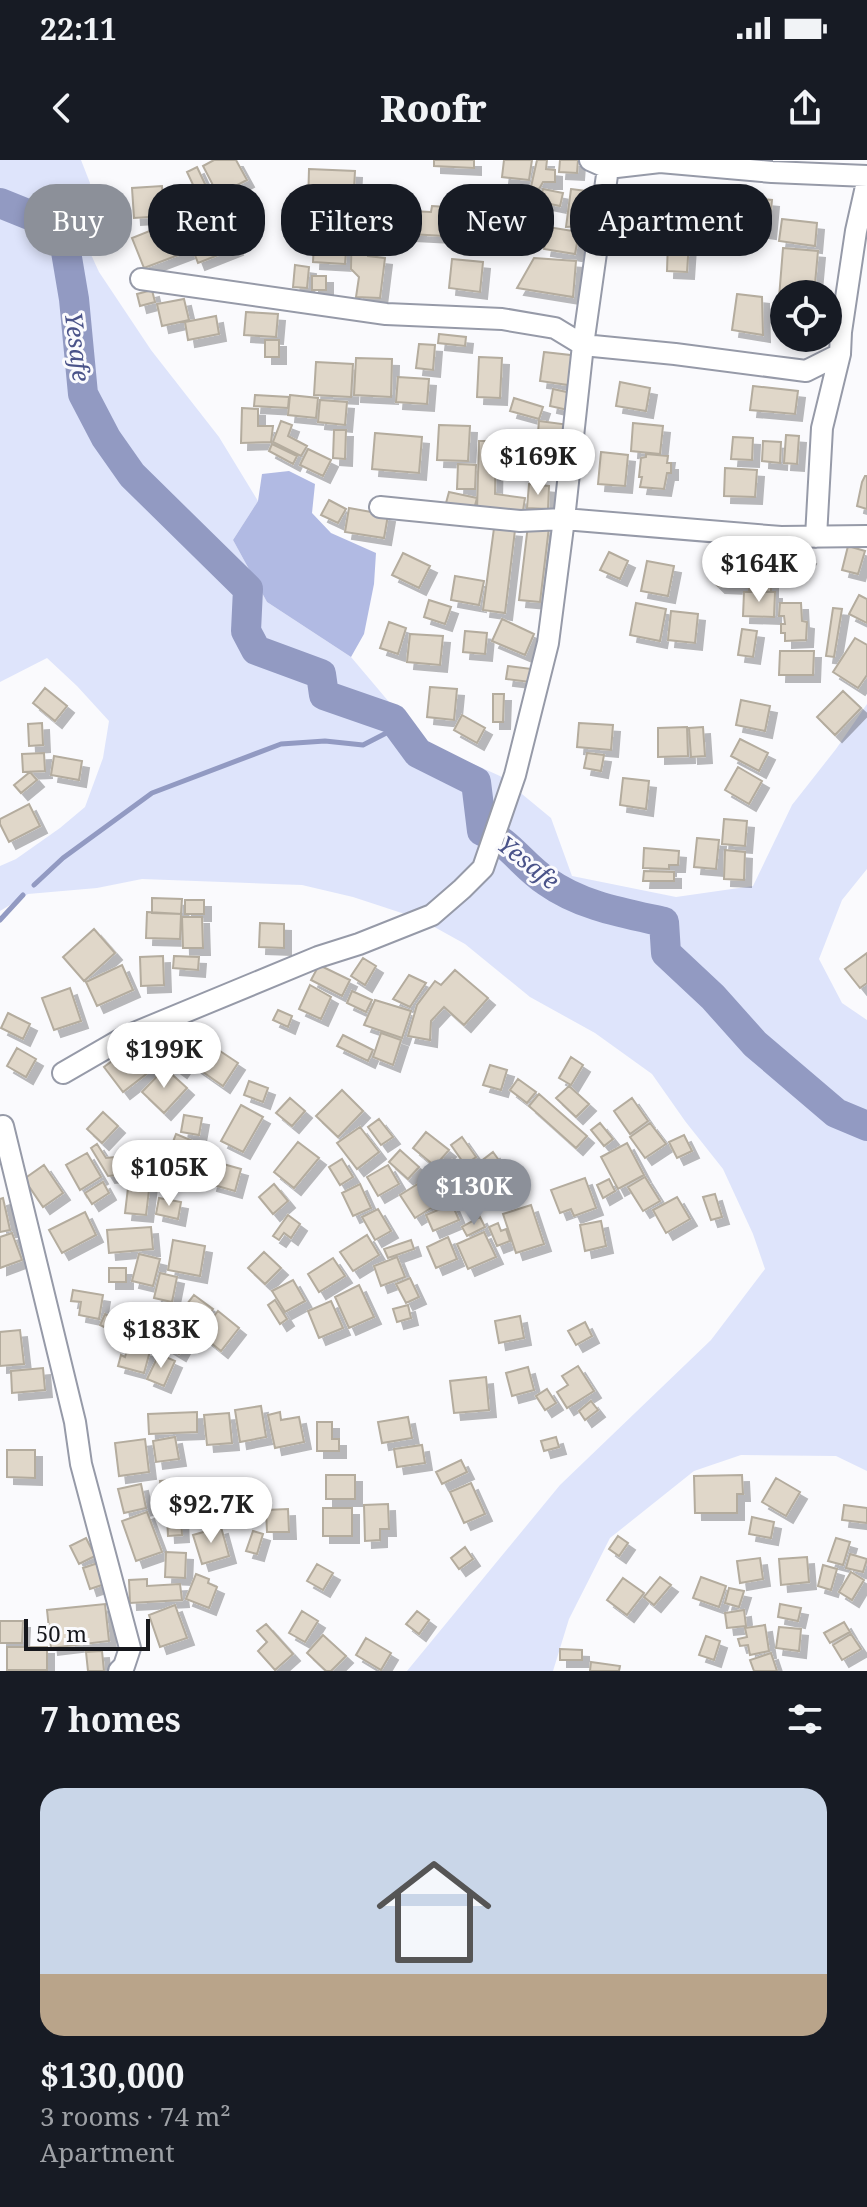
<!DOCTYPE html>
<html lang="en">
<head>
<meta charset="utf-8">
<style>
	:root { --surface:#171b24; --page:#20242c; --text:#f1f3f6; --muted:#9ea1a6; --accent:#8c9099 }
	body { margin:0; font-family:"Noto Serif",serif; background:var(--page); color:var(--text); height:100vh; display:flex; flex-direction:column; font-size:30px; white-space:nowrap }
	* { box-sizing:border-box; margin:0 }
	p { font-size:26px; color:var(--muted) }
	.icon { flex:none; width:44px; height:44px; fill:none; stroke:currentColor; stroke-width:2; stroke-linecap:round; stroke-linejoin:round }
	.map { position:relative; height:1511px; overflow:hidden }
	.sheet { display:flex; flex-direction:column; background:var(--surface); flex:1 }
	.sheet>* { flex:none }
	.top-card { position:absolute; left:24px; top:24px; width:820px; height:72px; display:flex; gap:16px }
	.buttons { position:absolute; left:770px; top:120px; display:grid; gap:16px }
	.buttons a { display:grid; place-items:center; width:72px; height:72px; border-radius:50%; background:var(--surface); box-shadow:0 4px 12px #0003; font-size:40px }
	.scale { position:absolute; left:24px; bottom:20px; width:126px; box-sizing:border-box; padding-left:8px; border:4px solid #16171c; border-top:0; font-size:22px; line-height:28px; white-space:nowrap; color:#16171c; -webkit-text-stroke:6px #fafafd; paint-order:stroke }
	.price { position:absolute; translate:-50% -68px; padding:0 18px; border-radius:28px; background:#fff; color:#222; font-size:26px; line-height:52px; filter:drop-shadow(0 2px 4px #0008) }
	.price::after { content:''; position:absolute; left:50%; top:48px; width:24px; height:18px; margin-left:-12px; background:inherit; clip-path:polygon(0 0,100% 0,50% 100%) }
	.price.selected { background:var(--accent); color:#fff }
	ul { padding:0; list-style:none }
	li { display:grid; align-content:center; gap:16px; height:424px; padding:0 40px }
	li span { display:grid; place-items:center; height:248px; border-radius:24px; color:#555 }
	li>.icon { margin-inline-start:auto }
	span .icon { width:144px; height:144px; fill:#fffc; stroke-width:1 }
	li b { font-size:34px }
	h2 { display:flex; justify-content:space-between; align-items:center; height:96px; padding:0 40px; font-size:34px }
	.tag { padding:0 28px; border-radius:32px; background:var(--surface); box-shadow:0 4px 12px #0003; font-size:28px; line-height:72px }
	.tag.selected { background:var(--accent); color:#fff }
	.status { display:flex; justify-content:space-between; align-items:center; height:56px; padding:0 40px; background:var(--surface); direction:ltr }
	.status svg { height:22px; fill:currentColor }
	header { display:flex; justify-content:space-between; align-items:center; height:104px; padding:0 40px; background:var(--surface); font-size:36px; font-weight:800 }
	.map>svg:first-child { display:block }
</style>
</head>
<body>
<div class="status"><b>22:11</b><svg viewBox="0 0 49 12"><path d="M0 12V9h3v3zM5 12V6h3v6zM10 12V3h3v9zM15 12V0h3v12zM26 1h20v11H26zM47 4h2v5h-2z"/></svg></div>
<header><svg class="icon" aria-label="back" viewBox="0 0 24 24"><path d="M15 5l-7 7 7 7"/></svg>Roofr<svg class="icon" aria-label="share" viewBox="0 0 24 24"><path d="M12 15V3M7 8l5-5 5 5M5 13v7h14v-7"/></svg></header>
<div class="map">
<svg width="867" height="1511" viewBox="0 0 867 1511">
	<defs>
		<filter id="shadow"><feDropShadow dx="7" dy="7" stdDeviation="0" flood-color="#0004"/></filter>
	</defs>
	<rect width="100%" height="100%" fill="#fafafd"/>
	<!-- green -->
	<path fill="#dee4fb" d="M0,0H81L90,23L82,75L99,112L151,190L219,277L258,341L233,380L267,442L351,497L422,581L500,616L551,658L572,716L676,737L753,726L792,645L836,589L867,544V709L842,740L819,799L842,843L867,860V1311L836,1296L741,1295L694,1311L610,1378L569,1459L553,1511H407L560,1325L711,1180L765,1109L753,1074L723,1009L685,961L652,914L595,873L530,837L465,784L420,759L353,737L302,725L142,719L97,728L28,734L0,751V706L16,699L60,668L85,647L103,598L109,561L77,526L47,498L0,522Z"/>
	<!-- forest -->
	<path fill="#b1bae3" d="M289,311L315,324L312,353L331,373L376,393L374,424L364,474L351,497L267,442L233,380L258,341L262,314Z"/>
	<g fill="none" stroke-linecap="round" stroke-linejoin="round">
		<!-- stream -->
		<path stroke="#929ac2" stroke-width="5" d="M34,725L63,698L152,633L281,584L325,581L363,585L398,567
			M0,760L23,735"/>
		<!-- river -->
		<path stroke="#929ac2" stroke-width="30" d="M0,43L62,68L74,139L83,234L106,278L132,315L248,429L246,471L256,490L321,514L324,535L393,559L418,593L476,622L482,671C508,680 523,706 546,721C581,746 623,753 664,762L666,793L713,837L755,884L836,953L867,966"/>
	</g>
	<!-- building -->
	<path fill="#e0d7c9" stroke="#b4ac9e" stroke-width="2" filter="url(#shadow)" d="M214,0H236L247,20L218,35L203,6Z
		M434,0H474V8L434,6Z
		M504,0H532L529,20L502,17Z
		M537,0H547L546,9L555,10V22H543L539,29L531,27Z
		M560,0H578L577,13L559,12Z
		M197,7L213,41L203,46L187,12Z
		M309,9L355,11L353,46L308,44Z
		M162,26L164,56L134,58L132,28Z
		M190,27L200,46L178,58L167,39Z
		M488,27L525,30L523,58L486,55Z
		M543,29L563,33L560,46L540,42Z
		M571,29L602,33L582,66L566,67Z
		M654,32L684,35L679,72L649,68Z
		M729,36L772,40L769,72L737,67L727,68Z
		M700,45L715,47L713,68L698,67Z
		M432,46L446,47L445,76L409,74L410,51L431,52Z
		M363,53V69L367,77L368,96L385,98L380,138L356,137L359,117L351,109L352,54Z
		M375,54H399L400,82L375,83Z
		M223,55L236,88L198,103L185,69Z
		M464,56L484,58L483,65L491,66L490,75L481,76V70L462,68Z
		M782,59L817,63L815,86L779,81Z
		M177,60L189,91L144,108L132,78Z
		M503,60L523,63L521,78L501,76Z
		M315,64L348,66L345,104L313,102Z
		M548,67L579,72L575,94L544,89Z
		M668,81L689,82L687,112L667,111Z
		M783,88L818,91L814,134H784V163H777Z
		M534,98L576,101L573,137L517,128Z
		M452,99L483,102L480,132L449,128Z
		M295,105L309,107L307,128L293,127Z
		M312,116H326V130H312Z
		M152,130L155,142L140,146L137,134Z
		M737,134L762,137L763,175L732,170Z
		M184,139L189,160L162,166L157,144Z
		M246,152L278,154L276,177L244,175Z
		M216,156L219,174L188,180L185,162Z
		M439,174L466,177L465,186L438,183Z
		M265,180H279V197H265Z
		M419,184L435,185L433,210L416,208Z
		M544,192L579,196L575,226L540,221Z
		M479,197L502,198L500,238L477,237Z
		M356,198L392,199L391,237L354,235Z
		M316,202L353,204L351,237L314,235Z
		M398,217L429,219L427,244L396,242Z
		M620,222L650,228L646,251L616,246Z
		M753,226L798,231L795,254L750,250Z
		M553,229L571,233L568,250L550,246Z
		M255,235L289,237L288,248L254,246Z
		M290,235L318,238L316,258L288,255Z
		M514,238L543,247L539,259L510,251Z
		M320,240L347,242L345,265L318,262Z
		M242,248L258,249V266H273L271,282L241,283Z
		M281,261L292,265L288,276L307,286L301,296L273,282Z
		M539,261L570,265L567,288L537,284Z
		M633,263L663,266L660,294L631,291Z
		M439,265L470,266L468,301L437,300Z
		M334,270H346L345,299L333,298Z
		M375,273L422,277L419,313L372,309Z
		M786,275L799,276L797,304L784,303Z
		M733,277L753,278L752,300L731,299Z
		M479,281H496L495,334L525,338L522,357L477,350Z
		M763,281L781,282L780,303L762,301Z
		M272,284L297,296L293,304L269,291Z
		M308,289L331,300L323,316L300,305Z
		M601,292L628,295L625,326L598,324Z
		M646,294L668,296L667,303H671V313H667L664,329L640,327L642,317H639L641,298L646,297Z
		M458,304L476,305L475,329H457Z
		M725,308L757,310L755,337L724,336Z
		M865,316H867V349L857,346L862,322Z
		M529,324L549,326L548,349L527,348Z
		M449,332L477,338L474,349L446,343Z
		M329,340L346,349L338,363L321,355Z
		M349,348L388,355L384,378L345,372Z
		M528,365L549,367L540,442L519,440Z
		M494,368L515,370L505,453L483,450Z
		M732,380L755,383L752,405L729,403Z
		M784,382L809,397L798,414L774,398Z
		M848,386L865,391L858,414L842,410Z
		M609,392L628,401L620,419L600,410Z
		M403,393L430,406L419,428L392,415Z
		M712,397L725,398L726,403L741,407L740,427L718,426L711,419Z
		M647,401L674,406L668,436L641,431Z
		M762,405L771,406V432L749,430L750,410L760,409Z
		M455,416L484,421L479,445L451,440Z
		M744,432H775L774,457L743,456Z
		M859,435L867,439V463L849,454Z
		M429,440L451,447L445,464L424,457Z
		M636,443L666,449L660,481L630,475Z
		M780,443H801L802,461L807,462L806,480L785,481V473H781V464H785L784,456H779Z
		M833,448L842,449L834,497L826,496Z
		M671,451L698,454L695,483L668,480Z
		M502,459L534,474L525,495L492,481Z
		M389,462L406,468L398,494L380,488Z
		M742,469L757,471L753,497L738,495Z
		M465,471L487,473L485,494L463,492Z
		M410,474L443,476L440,505L407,502Z
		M855,478L867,485V515L858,528L833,512Z
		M780,491H814L813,515H779Z
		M508,506L532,509L530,522L506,519Z
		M430,527L457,529L454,560L427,557Z
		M45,528L67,546L55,561L33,543Z
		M843,531L861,548L835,575L817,557Z
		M493,534H504L503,562H493Z
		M741,540L770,546L765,571L736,565Z
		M462,555L485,568L477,583L454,570Z
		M42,563L43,585L29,586L28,564Z
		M579,563L613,565L611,590L577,587Z
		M687,567L688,596L658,597V568Z
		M703,567L705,596L691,597L689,568Z
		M740,579L768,593L759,611L731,596Z
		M44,593L45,611L23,612L22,594Z
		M587,593L604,595L601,611L584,608Z
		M54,596L82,601L79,620L51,615Z
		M738,607L762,621L749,644L725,630Z
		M30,612L37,620L21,633L14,625Z
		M623,618L649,621L646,649L620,645Z
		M29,644L40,666L9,682L0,664V659Z
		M724,659L747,661L745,686L722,684Z
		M697,678L719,680L716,709L694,707Z
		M644,688L679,691L678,705H669V709L643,708Z
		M725,690L745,692L744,720L724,719Z
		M644,711L674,712V721H643Z
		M152,738L182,739L181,754L152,753Z
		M185,740H204V754H185Z
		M147,752L181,754L180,779L146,778Z
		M182,757H202L203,788H183Z
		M260,763L284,764V788L259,787Z
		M94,769L115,793L84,821L63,797Z
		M867,793V823L860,828L845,809Z
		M163,796L164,825L141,826L140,797Z
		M174,796L199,797L198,810L173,808Z
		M363,798L376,806L365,825L351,816Z
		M122,805L133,830L97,846L86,822Z
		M319,805L350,820L342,836L311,820Z
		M455,810L488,838L464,865L444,847L431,861L430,880L408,876L417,845L435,821L441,825Z
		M409,815L426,823L410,847L393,839Z
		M310,825L331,837L321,859L299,849Z
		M70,828L81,861L54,870L42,838Z
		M352,831L372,840L366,852L347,843Z
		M375,840L411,851L402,878L364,865Z
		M278,850L292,856L288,867L273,860Z
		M8,853L30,864L23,879L1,868Z
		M183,866L202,879L180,911L161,897Z
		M381,873L401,880L393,905L373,897Z
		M343,875L373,890L368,901L337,886Z
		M139,881L158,905L123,932L104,907Z
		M208,883L238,903L223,926L193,905Z
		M17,888L36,899L26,917L7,906Z
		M571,897L583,905L571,925L559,918Z
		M490,905L507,910L501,930L483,925Z
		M165,908L187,928L164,953L142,932Z
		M518,919L536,932L527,943L510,930Z
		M249,921L268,928L263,942L244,935Z
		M569,926L589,944L576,957L556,938Z
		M342,930L363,951L338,977L316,956Z
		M539,934L587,976L576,988L529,946Z
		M290,938L305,951L292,966L276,953Z
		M632,938L648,961L630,974L614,951Z
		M241,945L263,957L243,992L221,981Z
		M103,952L118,966L102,983L87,969Z
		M184,955L202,958L199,975L181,972Z
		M379,959L393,977L381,985L368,967Z
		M600,963L613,979L604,986L591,970Z
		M650,963L666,984L645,998L630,977Z
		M360,967L379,992L357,1009L337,983Z
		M426,972L449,990L435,1006L413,988Z
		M176,974L200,984L196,997L171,987Z
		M684,975L692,991L677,998L669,982Z
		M462,977L476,997L465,1005L451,985Z
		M298,982L319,998L294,1028L274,1012Z
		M627,983L644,1015L618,1029L601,997Z
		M97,984L106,998L125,996L127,1014L108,1016L91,988Z
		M400,990L419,1007L408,1019L389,1002Z
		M493,992L511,1017L495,1030L476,1005Z
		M87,993L101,1017L80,1030L66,1005Z
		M342,999L353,1017L340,1025L329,1007Z
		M452,1000L467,1019L450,1032L435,1013Z
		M216,1002L241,1009L235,1031L210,1024Z
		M44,1005L63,1033L43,1047L24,1019Z
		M388,1005L399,1024L378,1036L367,1017Z
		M130,1011L151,1013L146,1055L125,1053Z
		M432,1015L447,1038L415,1058L400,1035Z
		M645,1017L660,1041L643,1051L628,1027Z
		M585,1018L596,1048L574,1056L571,1049L560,1053L551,1030Z
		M609,1019L615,1031L603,1038L597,1025Z
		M103,1022L109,1033L92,1044L85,1033Z
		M274,1024L288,1041L273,1054L259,1037Z
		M360,1024L371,1048L353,1056L342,1033Z
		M715,1034L722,1057L711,1060L703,1037Z
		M677,1037L690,1059L666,1073L653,1050Z
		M3,1038L10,1070L0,1072V1039Z
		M159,1038L181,1042L178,1059L156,1054Z
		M452,1044L459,1060L433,1071L426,1055Z
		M531,1045L544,1084L516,1093L503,1054Z
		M378,1049L391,1071L375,1080L362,1057Z
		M85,1052L96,1075L62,1093L49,1070Z
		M288,1055L300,1064L291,1078L284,1073L279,1080L273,1076Z
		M480,1057L485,1067L467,1076L462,1067Z
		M601,1061L606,1086L585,1091L580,1065Z
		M498,1063L501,1071L506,1069L510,1081L497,1086L489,1067Z
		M151,1067L153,1089L109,1093L107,1070Z
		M484,1072L496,1097L468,1109L457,1084Z
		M12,1073L22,1100L0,1108V1077Z
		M367,1075L379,1095L353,1111L340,1092Z
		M448,1077L457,1099L436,1108L427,1087Z
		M173,1080L205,1086L200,1116L168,1110Z
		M411,1080L414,1089L388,1098L384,1089Z
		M264,1092L281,1108L265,1124L248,1108Z
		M139,1094L160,1099L153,1126L132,1121Z
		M397,1097L405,1117L381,1126L374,1106Z
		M333,1098L345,1116L319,1132L308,1114Z
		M109,1108H126V1122H109Z
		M160,1113L177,1117L172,1142L154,1138Z
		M410,1118L419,1137L406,1143L396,1124Z
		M293,1120L305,1141L285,1152L272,1131Z
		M359,1125L374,1157L349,1168L335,1137Z
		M73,1130L103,1135L99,1159L79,1155L81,1142L71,1141Z
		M194,1135L213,1149L196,1172L177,1157Z
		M275,1140L287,1159L280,1164L268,1145Z
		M331,1141L343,1168L319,1178L308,1151Z
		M408,1145L411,1158L397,1162L393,1149Z
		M218,1151L239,1168L221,1191L200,1174Z
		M105,1154L119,1161L114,1172L100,1165Z
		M520,1156L524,1178L499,1183L495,1161Z
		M585,1162L592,1176L576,1185L568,1171Z
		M174,1164L190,1174L179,1194L162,1184Z
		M20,1170L24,1204L0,1206V1172Z
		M128,1186L150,1191L144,1213L118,1206L121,1195L125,1197Z
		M159,1194L175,1201L164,1226L147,1219Z
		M578,1206L594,1231L567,1248L557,1232L568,1225L562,1216Z
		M528,1207L534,1230L512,1236L506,1213Z
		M43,1208L45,1230L12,1233L11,1211Z
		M486,1217L489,1250L454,1253L450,1221Z
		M547,1229L556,1243L545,1250L536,1236Z
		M591,1241L598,1250L585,1260L579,1251Z
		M261,1246L266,1277L240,1282L235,1250Z
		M197,1252V1272L149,1274L148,1254Z
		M280,1252L281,1260L299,1257L304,1282L275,1288L268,1255Z
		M229,1253L232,1283L207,1285L204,1255Z
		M408,1257L412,1278L382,1283L378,1262Z
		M317,1262H332V1279H339V1291H317Z
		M175,1277L179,1299L156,1302L153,1281Z
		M556,1277L559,1287L544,1291L541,1281Z
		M145,1279L149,1312L119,1316L115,1283Z
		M422,1285L425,1303L397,1307L394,1289Z
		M7,1290H35V1318L7,1317Z
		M461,1300L467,1312L442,1324L436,1312Z
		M326,1315H355V1339H326Z
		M742,1315L743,1334H737V1353H695L694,1316Z
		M776,1318L800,1332L786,1356L762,1342Z
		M189,1319L191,1340L162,1342L160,1321Z
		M471,1323L485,1354L464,1363L450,1332Z
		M141,1324L146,1348L124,1353L118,1329Z
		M388,1344L389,1369H380V1380L365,1381L364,1345Z
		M844,1345L867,1348V1363L842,1360Z
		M323,1348H352V1376H323Z
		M288,1349L289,1372H267L266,1350Z
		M147,1352L162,1392L136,1401L122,1361Z
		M181,1356L182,1375L168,1376L167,1357Z
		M752,1357L774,1362L771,1378L749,1374Z
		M221,1367L229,1396L202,1404L193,1375Z
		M253,1371L263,1374L257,1394L246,1391Z
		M618,1376L628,1383L619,1396L609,1389Z
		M86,1378L95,1396L79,1404L70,1386Z
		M836,1378L850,1382L843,1405L828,1401Z
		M465,1387L473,1399L459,1409L451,1398Z
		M166,1392L186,1393L185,1418L165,1417Z
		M850,1394L867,1399L863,1412L846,1408Z
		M807,1397L809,1422L781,1425L779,1399Z
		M760,1398L763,1419L740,1423L737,1401Z
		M101,1402L108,1423L90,1429L83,1408Z
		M317,1404L333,1413L323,1430L307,1421Z
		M823,1405L837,1409L831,1430L818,1426Z
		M851,1412L864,1420L852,1440L839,1432Z
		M196,1414L209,1419L208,1423L217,1427L209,1448L186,1439Z
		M660,1417L671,1425L654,1445L644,1437Z
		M701,1417L726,1426L719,1447L693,1438Z
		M623,1418L644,1433L627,1455L607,1440Z
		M147,1419V1426L180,1424L182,1440L130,1443L129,1420Z
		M729,1428L744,1431L739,1447L725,1443Z
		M105,1444L109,1481L51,1488L47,1450Z
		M780,1444L801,1448L798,1461L778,1457Z
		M175,1445L187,1478L160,1487L149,1455Z
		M744,1450L746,1466L727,1468L725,1453Z
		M302,1451L318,1461L305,1482L289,1473Z
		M417,1451L429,1460L419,1474L406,1464Z
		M0,1461H23L22,1483H0Z
		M844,1462L850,1472L830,1483L824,1473Z
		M266,1464L293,1494L275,1510L258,1491L267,1482L257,1471Z
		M765,1465L769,1491L750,1495L748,1485L740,1486L738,1479L747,1477L745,1468Z
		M779,1467L801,1469L799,1491L776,1488Z
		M851,1474L861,1489L842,1500L833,1485Z
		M323,1475L346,1496L331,1511H326L307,1493Z
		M706,1476L720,1481L714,1500L699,1495Z
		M366,1478L391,1493L381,1510L356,1495Z
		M7,1487H47V1510H7Z
		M560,1489L582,1490V1500H560Z
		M102,1491L104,1511H88L86,1492Z
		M771,1493L777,1511H754L750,1500Z
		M591,1502L620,1506L619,1511H590Z"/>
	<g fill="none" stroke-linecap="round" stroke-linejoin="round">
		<!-- minor casing -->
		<g stroke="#969aa8" stroke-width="24">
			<path id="minor" d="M590,0L608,8L660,2L772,12L867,16
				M141,119L386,154L502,159L555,168L583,185L675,194L806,211L840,194L822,268L816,377
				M840,194L841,172L856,71L867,22
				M380,347L520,361L564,359L781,377L867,376
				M63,913L127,876L318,797L359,784L432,755L462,729L483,708L515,615L548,483L564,359L583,185L608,8
				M3,966L75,1262L81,1304L130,1488L124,1506L119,1511"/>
		</g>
		<!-- minor -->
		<use href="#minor" stroke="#fff" stroke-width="20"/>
	</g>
	<g text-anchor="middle" stroke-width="6" stroke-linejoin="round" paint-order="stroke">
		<!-- water labels -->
		<g font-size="24" font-style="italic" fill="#4a5389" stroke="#fafafd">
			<text transform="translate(77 187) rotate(83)" y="8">Yesafe</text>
			<text transform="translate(528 703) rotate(38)" y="8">Yesafe</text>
		</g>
	</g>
</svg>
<div class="buttons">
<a><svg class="icon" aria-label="locate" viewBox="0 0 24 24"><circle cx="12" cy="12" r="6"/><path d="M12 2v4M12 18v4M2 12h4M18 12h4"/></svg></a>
</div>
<div class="scale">50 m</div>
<b class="price" style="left:538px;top:337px">$169K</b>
<b class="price" style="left:759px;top:444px">$164K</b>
<b class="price" style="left:164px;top:930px">$199K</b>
<b class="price" style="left:169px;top:1048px">$105K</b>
<b class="price selected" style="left:474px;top:1067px">$130K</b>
<b class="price" style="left:161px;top:1210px">$183K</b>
<b class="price" style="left:211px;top:1385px">$92.7K</b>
<div class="top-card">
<a class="tag selected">Buy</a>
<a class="tag">Rent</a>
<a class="tag">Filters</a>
<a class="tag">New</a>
<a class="tag">Apartment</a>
</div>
</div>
<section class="sheet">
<h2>7 homes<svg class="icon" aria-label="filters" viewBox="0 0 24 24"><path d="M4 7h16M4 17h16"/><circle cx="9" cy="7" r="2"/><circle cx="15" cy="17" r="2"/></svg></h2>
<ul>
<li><span style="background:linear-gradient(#c9d6e8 75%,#b9a48a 0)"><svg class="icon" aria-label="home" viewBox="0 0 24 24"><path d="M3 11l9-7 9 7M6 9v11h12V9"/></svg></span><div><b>$130,000</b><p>3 rooms · 74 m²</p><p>Apartment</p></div></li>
</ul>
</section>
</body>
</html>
